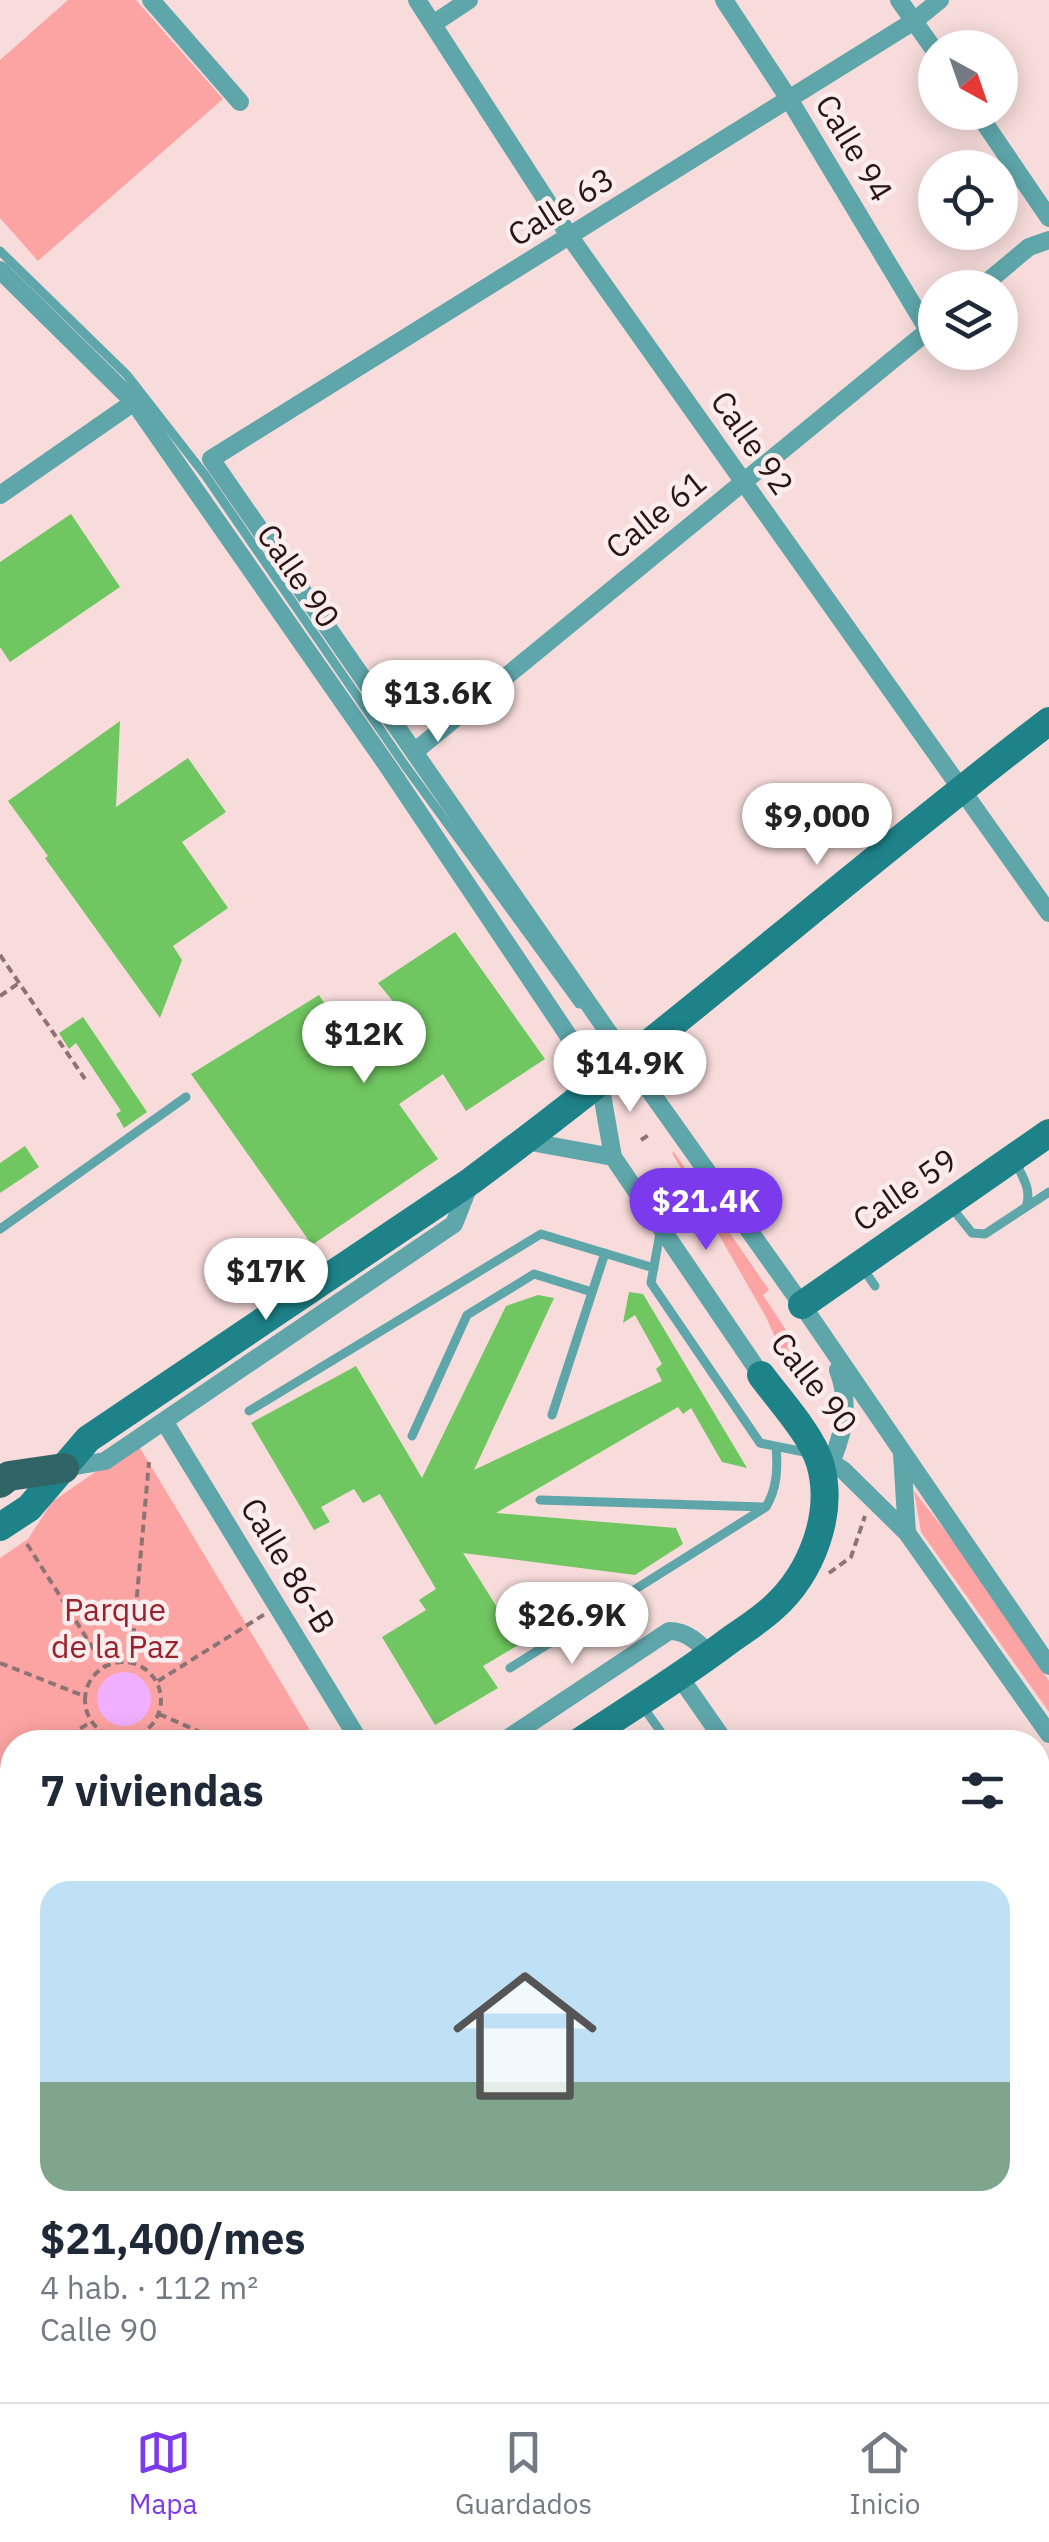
<!DOCTYPE html>
<html lang="es">
<head>
<meta charset="utf-8">
<style>
	:root { --surface:#fff; --page:#f6f6f7; --text:#1f2937; --muted:#747a83; --line:#e0e1e3; --accent:#7c3aed }
	body { margin:0; font-family:"IBM Plex Sans",sans-serif; background:var(--page); color:var(--text); height:100vh; display:flex; flex-direction:column; font-size:38px; white-space:nowrap }
	* { box-sizing:border-box; margin:0 }
	p { font-size:32px; color:var(--muted) }
	.icon { flex:none; width:55px; height:55px; fill:none; stroke:currentColor; stroke-width:2; stroke-linecap:round; stroke-linejoin:round }
	.map { position:relative; flex:1; overflow:hidden }
	.panel { position:absolute; left:0px; top:1730px; width:1050px; height:672px; display:flex; flex-direction:column; background:var(--surface); border-radius:40px 40px 0 0; box-shadow:0 5px 25px #0003 }
	.panel>* { flex:none }
	.needle { width:65px; rotate:140deg }
	.tools { position:absolute; left:918px; top:30px; display:grid; gap:20px }
	.tools a { display:grid; place-items:center; width:100px; height:100px; border-radius:50%; background:var(--surface); box-shadow:0 5px 25px #0003; font-size:50px }
	.price { position:absolute; translate:-50% -85px; padding:0 22px; border-radius:35px; background:#fff; color:#222; font-size:32px; line-height:65px; filter:drop-shadow(0 2px 5px #0008) }
	.price::after { content:''; position:absolute; left:50%; top:60px; width:30px; height:22px; margin-left:-15px; background:inherit; clip-path:polygon(0 0,100% 0,50% 100%) }
	.price.on { background:var(--accent); color:#fff }
	ul { padding:0; list-style:none }
	li { display:grid; align-content:center; gap:20px; height:530px; padding:0 40px }
	li+li { border-top:2px solid var(--line) }
	li span { display:grid; place-items:center; height:310px; border-radius:30px; color:#555 }
	li>.icon { margin-inline-start:auto }
	span .icon { width:180px; height:180px; fill:#fffc; stroke-width:1 }
	li b { font-size:42px }
	h2 { display:flex; justify-content:space-between; align-items:center; height:120px; padding:0 40px; font-size:42px }
	.tab-bar { display:flex; justify-content:space-around; align-items:center; height:140px; border-top:2px solid var(--line); background:var(--surface); font-size:28px; color:var(--muted) }
	.tab-bar a { display:grid; justify-items:center; gap:5px }
	.tab-bar .on { color:var(--accent) }
	.map>svg:first-child { display:block }
</style>
</head>
<body>
<div class="map">
<svg width="1049" height="2402" viewBox="0 0 1049 2402">
	<rect width="100%" height="100%" fill="#f7dcdb"/>
	<!-- green -->
	<path fill="#fca4a3" d="M68,0H136L223,99L38,261L0,218V60Z
		M674,1152L769,1290L763,1295L819,1380L822,1392L809,1400L794,1379L766,1317L672,1153Z
		M137,1443L317,1742H12V1805L0,1786V1558L28,1539L52,1502Z
		M914,1491L951,1538L1049,1681V1712L921,1532Z"/>
	<!-- water -->
	<path fill="#f1afff" d="M97 1699a27 27 0 1 1 54 0a27 27 0 1 1-54 0Z"/>
	<!-- building -->
	<path fill="#70c660" d="M71,514L120,587L10,662L0,647V562Z
		M120,721L116,807L188,758L226,812L182,842L228,908L173,946L182,960L160,1018L45,858L48,856L8,801Z
		M455,932L545,1059L466,1111L443,1074L399,1104L438,1159L312,1245L191,1074L319,995L356,1051L405,1016L378,983Z
		M83,1017L147,1112L124,1128L116,1114L121,1111L76,1043L69,1049L59,1033Z
		M25,1146L39,1167L0,1193V1163Z
		M629,1292L643,1294L747,1468L722,1462L691,1408L683,1414L678,1407L496,1513L676,1528L683,1544L635,1575L463,1553L520,1644L483,1666L498,1688L435,1725L382,1637L426,1610L419,1600L436,1589L380,1494L363,1503L354,1489L321,1507L330,1522L314,1530L251,1423L356,1366L422,1478L506,1306L538,1295L554,1298L474,1470L662,1381L656,1369L662,1364L635,1315L623,1323Z"/>
	<g fill="none" stroke-linecap="round" stroke-linejoin="round">
		<!-- path -->
		<path stroke="#8d7474" stroke-width="4" stroke-dasharray="8 5" stroke-linecap="butt" d="M0,955L85,1079
			M0,996L19,983
			M641,1140L650,1134
			M27,1544L105,1667
			M829,1573L851,1557L865,1516
			M85 1700a38 38 0 1 1 76 0a38 38 0 1 1-76 0Z
			M131,1662L149,1462
			M0,1663L84,1696
			M158,1681L265,1614
			M159,1714L223,1742
			M146,1731L153,1742
			M58,1742L91,1722"/>
		<!-- lane -->
		<path stroke="#5ea6aa" stroke-width="9" d="M0,251L127,375L205,475L404,764L579,1004
			M1016,1163C1023,1178 1032,1190 1026,1207
			M952,1208L972,1233L985,1234L1049,1192
			M0,1229L186,1097
			M660,1233L651,1283L760,1443L809,1453
			M862,1267L875,1286
			M249,1411L541,1234L654,1268
			M552,1415L605,1253
			M412,1436L467,1315L534,1274L592,1292
			M540,1500L763,1507
			M523,1590L594,1615
			M510,1668L766,1507C777,1488 778,1469 776,1447
			M641,1704L668,1742
			M0,1956L12,1974
			M0,2068L12,2059"/>
		<!-- street -->
		<path stroke="#5ea6aa" stroke-width="18" d="M151,0L240,102
			M417,0L570,237L1049,913
			M724,0L789,99L928,330
			M899,0L935,51
			M940,0L914,21L211,459L613,1039L802,1305L1049,1666
			M433,24L469,0
			M977,112L1049,218
			M0,270L134,402L389,768L600,1083L613,1157L761,1375
			M980,288L1029,247L1049,240
			M0,495L134,402
			M414,752L935,325
			M525,1141L613,1157
			M164,1421L360,1742
			M817,1454L843,1470L907,1533L1049,1734
			M902,1454L907,1533
			M64,1468L105,1461L454,1224L469,1186
			M826,1474C842,1440 852,1407 838,1370
			M679,1676L725,1742
			M502,1742L669,1631C687,1631 699,1643 710,1655
			M0,2174L12,2193
			M1038,2176L1049,2193
			M145,2390L153,2402"/>
		<!-- secondary -->
		<path stroke="#1d8389" stroke-width="28" d="M802,1305L1049,1133
			M0,1527L29,1508L88,1439L471,1181C669,1034 854,871 1049,721
			M579,1742C629,1709 681,1677 730,1640C744,1630 760,1620 773,1608C811,1574 835,1514 820,1463C811,1434 780,1401 761,1375"/>
		<!-- primary -->
		<path stroke="#316467" stroke-width="30" d="M0,1483L9,1476L64,1468
			M0,1801L12,1819
			M0,1872L12,1891
			M351,2390L360,2402
			M394,2390L402,2402"/>
	</g>
	<g text-anchor="middle" stroke-width="9" stroke-linejoin="round" paint-order="stroke">
		<!-- street labels -->
		<g font-size="32" fill="#2a1414" stroke="#fbeded">
			<text transform="translate(854 148) rotate(59)" y="11">Calle 94</text>
			<text transform="translate(561 207) rotate(-32)" y="11">Calle 63</text>
			<text transform="translate(752 443) rotate(55)" y="11">Calle 92</text>
			<text transform="translate(656 515) rotate(-39)" y="11">Calle 61</text>
			<text transform="translate(298 576) rotate(55)" y="11">Calle 90</text>
			<text transform="translate(905 1190) rotate(-35)" y="11">Calle 59</text>
			<text transform="translate(814 1383) rotate(52)" y="11">Calle 90</text>
			<text transform="translate(288 1566) rotate(59)" y="11">Calle 86-B</text>
		</g>
		<!-- park labels -->
		<g font-size="32" fill="#98222e" stroke="#fbeded">
			<text x="115" y="1621">Parque<tspan x="115" dy="37">de la Paz</tspan></text>
		</g>
	</g>
</svg>
<div class="tools">
<a><svg class="needle" viewBox="-14 -14 28 28"><path d="M0-13l5 13h-10z" fill="#e53935"/><path d="M0 13l5-13h-10z" fill="#747a83"/></svg></a>
<a><svg class="icon" aria-label="locate" viewBox="0 0 24 24"><circle cx="12" cy="12" r="6"/><path d="M12 2v4M12 18v4M2 12h4M18 12h4"/></svg></a>
<a><svg class="icon" aria-label="layers" viewBox="0 0 24 24"><path d="M12 4l9 5-9 5-9-5zM3 14l9 5 9-5"/></svg></a>
</div>
<b class="price" style="left:438px;top:745px">$13.6K</b>
<b class="price" style="left:817px;top:868px">$9,000</b>
<b class="price" style="left:364px;top:1086px">$12K</b>
<b class="price" style="left:630px;top:1115px">$14.9K</b>
<b class="price on" style="left:706px;top:1253px">$21.4K</b>
<b class="price" style="left:266px;top:1323px">$17K</b>
<b class="price" style="left:572px;top:1667px">$26.9K</b>
<section class="panel">
<h2>7 viviendas<svg class="icon" aria-label="filters" viewBox="0 0 24 24"><path d="M4 7h16M4 17h16"/><circle cx="9" cy="7" r="2"/><circle cx="15" cy="17" r="2"/></svg></h2>
<ul>
<li><span style="background:linear-gradient(#bfe0f5 65%,#7fa58c 0)"><svg class="icon" aria-label="home" viewBox="0 0 24 24"><path d="M3 11l9-7 9 7M6 9v11h12V9"/></svg></span><div><b>$21,400/mes</b><p>4 hab. · 112 m²</p><p>Calle 90</p></div></li>
</ul>
</section>
</div>
<nav class="tab-bar">
<a class="on"><svg class="icon" aria-label="map" viewBox="0 0 24 24"><path d="M3 6l6-2 6 2 6-2v14l-6 2-6-2-6 2zM9 4v14M15 6v14"/></svg>Mapa</a>
<a><svg class="icon" aria-label="saved" viewBox="0 0 24 24"><path d="M7 4h10v16l-5-4-5 4z"/></svg>Guardados</a>
<a><svg class="icon" aria-label="home" viewBox="0 0 24 24"><path d="M3 11l9-7 9 7M6 9v11h12V9"/></svg>Inicio</a>
</nav>
</body>
</html>
